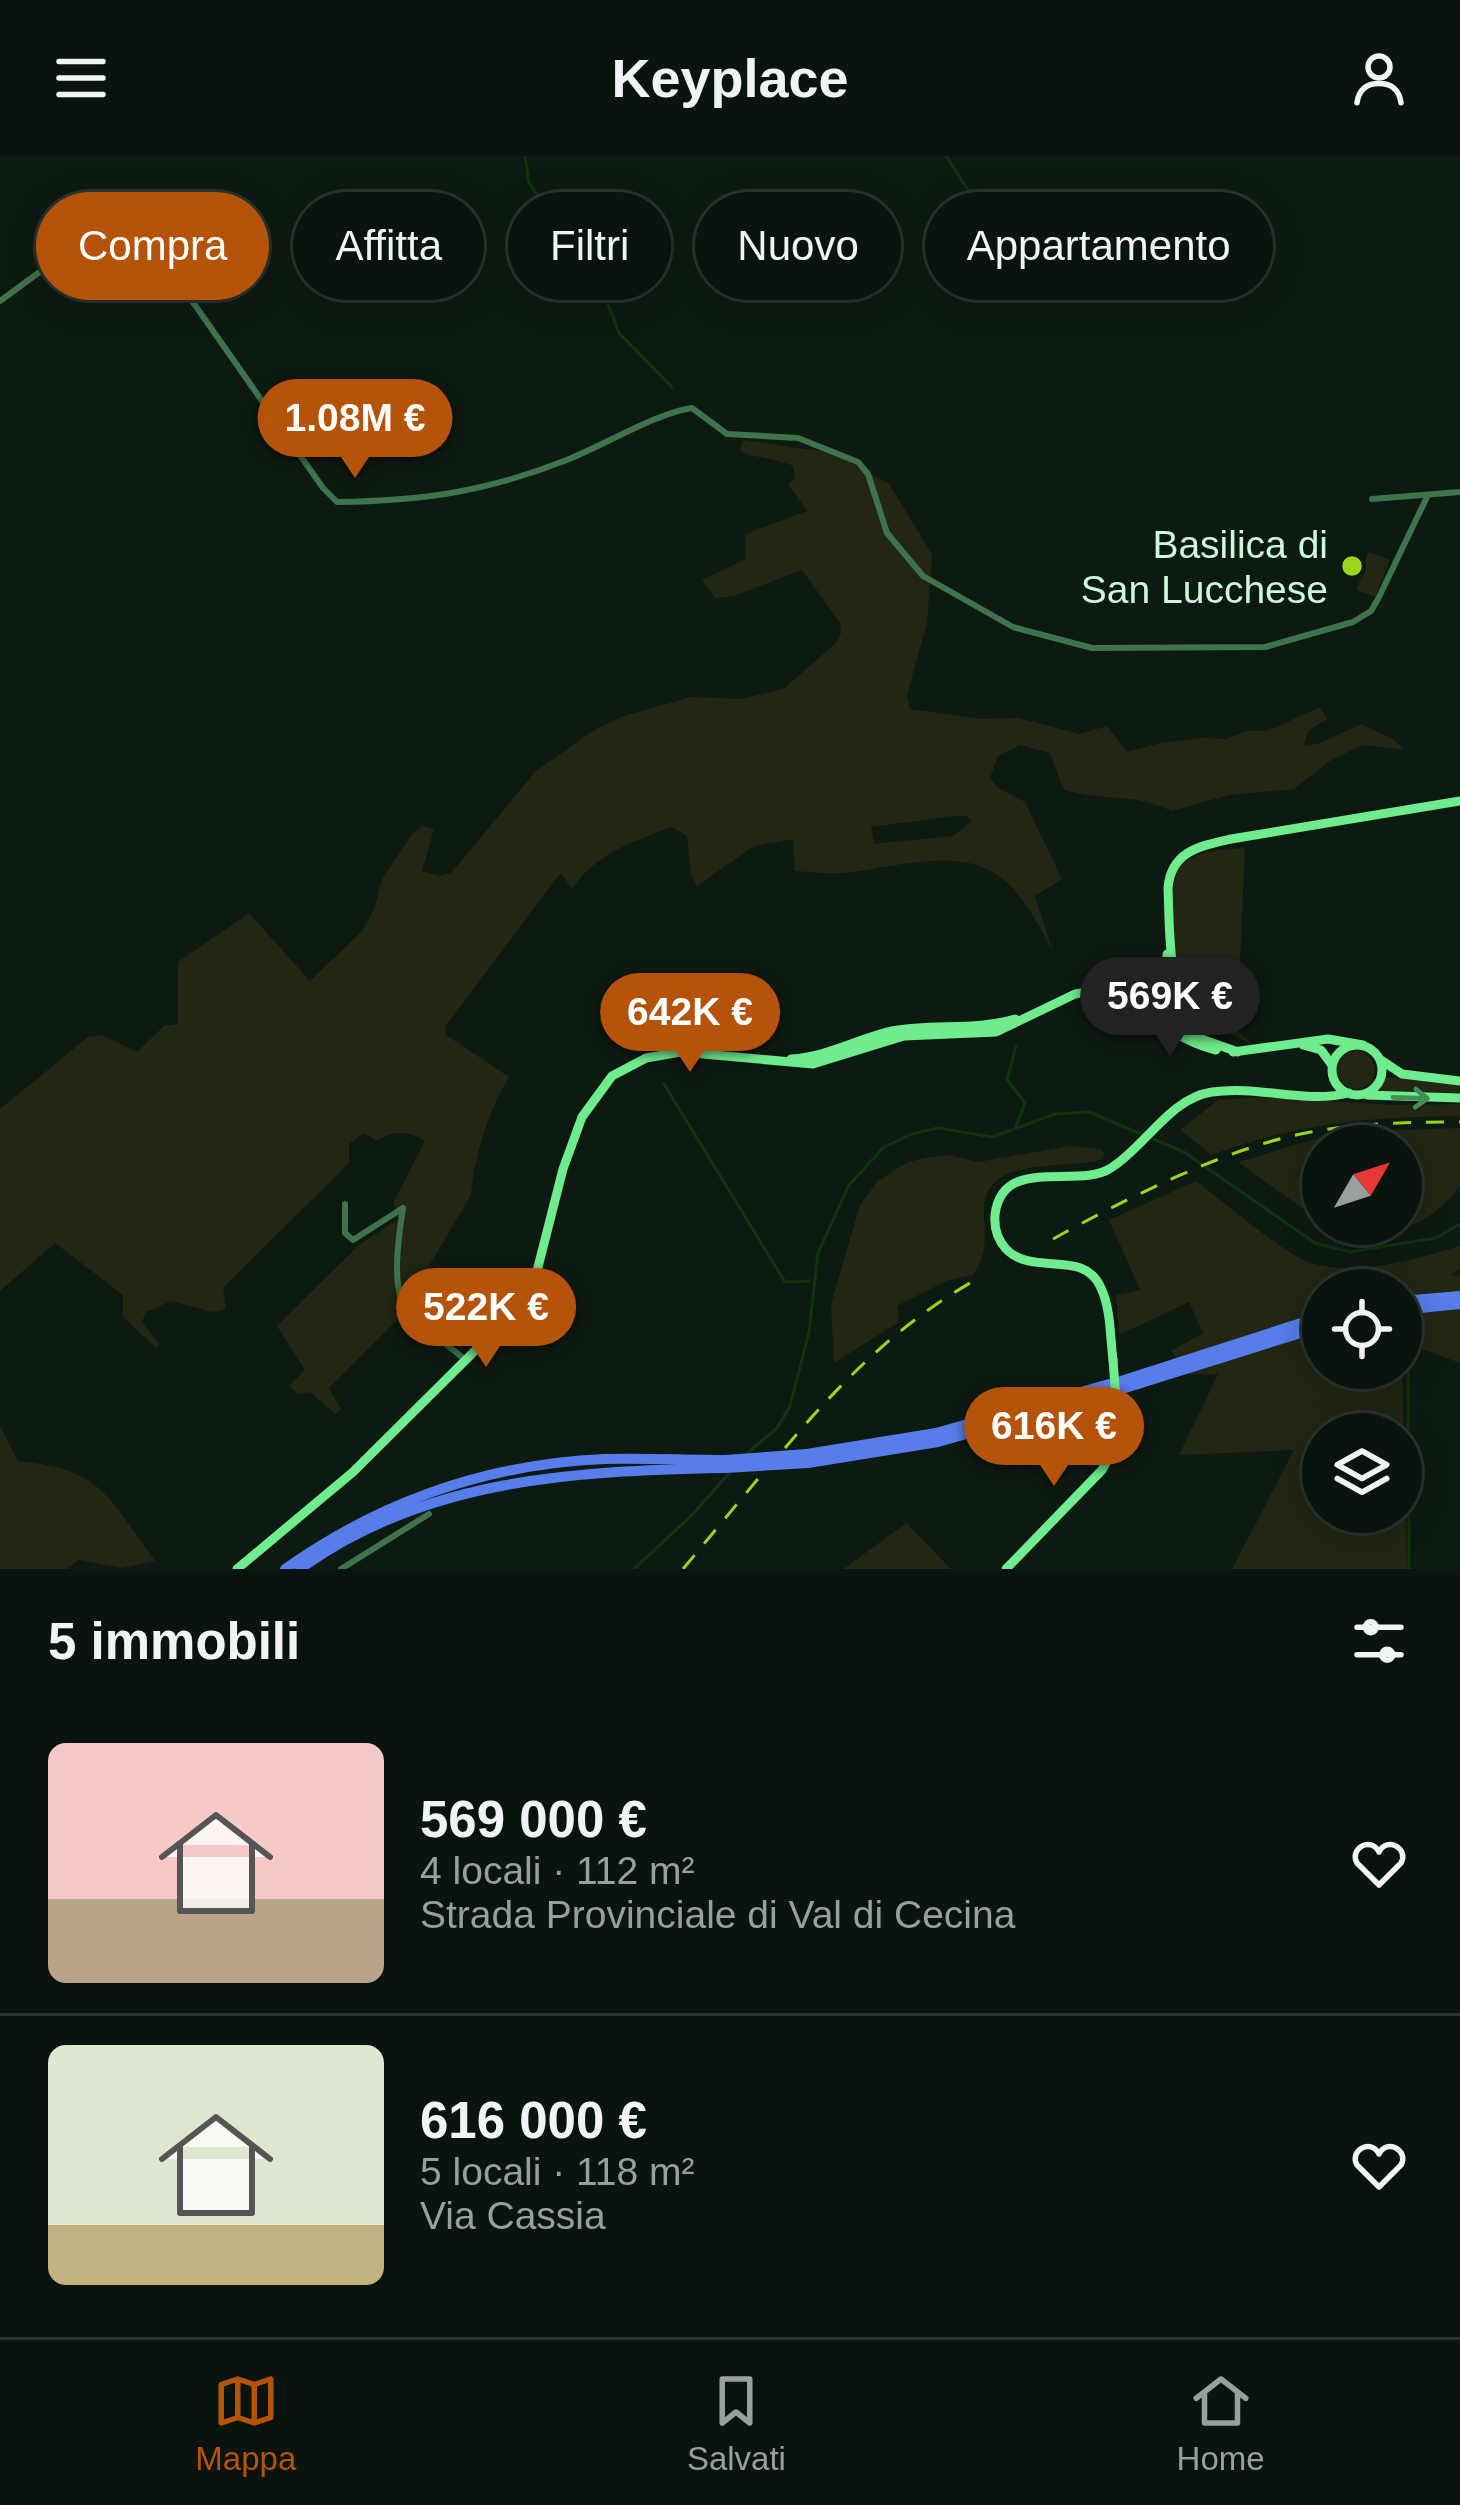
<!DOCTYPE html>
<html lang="it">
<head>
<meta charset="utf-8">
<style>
	:root { --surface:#0a140e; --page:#18211c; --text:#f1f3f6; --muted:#999e9e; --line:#2a332e; --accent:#b45309 }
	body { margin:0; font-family:Arial,sans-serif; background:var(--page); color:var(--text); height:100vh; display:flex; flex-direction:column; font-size:45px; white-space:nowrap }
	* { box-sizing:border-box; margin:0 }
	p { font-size:39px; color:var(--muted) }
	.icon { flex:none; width:66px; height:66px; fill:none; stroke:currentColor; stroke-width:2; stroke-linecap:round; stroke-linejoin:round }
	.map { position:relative; height:1413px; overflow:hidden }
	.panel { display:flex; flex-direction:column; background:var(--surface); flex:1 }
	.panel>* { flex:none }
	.hud { position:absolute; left:36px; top:36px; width:1389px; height:108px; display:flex; gap:24px }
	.needle { width:78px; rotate:51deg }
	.controls { position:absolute; left:1302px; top:969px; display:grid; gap:24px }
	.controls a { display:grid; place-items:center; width:120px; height:120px; border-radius:50%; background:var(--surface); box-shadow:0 6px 30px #0003,0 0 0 3px var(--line); font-size:60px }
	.price { position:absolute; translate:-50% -102px; padding:0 27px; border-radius:42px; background:var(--accent); color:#fff; font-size:39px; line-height:78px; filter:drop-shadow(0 3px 6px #0008) }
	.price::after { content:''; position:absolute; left:50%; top:72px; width:36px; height:27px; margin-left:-18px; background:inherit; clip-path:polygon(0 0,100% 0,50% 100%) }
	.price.on { background:#222; color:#fff }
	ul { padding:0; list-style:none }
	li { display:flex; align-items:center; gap:36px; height:300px; padding:0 48px }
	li+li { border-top:3px solid var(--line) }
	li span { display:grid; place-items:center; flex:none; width:336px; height:240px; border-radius:18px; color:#555 }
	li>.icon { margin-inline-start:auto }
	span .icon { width:144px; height:144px; fill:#fffc; stroke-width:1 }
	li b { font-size:51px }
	h2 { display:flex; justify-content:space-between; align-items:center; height:144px; padding:0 48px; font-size:51px }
	.tag { padding:0 42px; border-radius:54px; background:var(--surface); box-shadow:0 6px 30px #0003,0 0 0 3px var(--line); font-size:42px; line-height:108px }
	.tag.on { background:var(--accent); color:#fff }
	header { display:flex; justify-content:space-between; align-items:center; height:156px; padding:0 48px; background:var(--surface); font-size:54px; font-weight:700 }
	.tab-bar { display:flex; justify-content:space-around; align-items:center; height:168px; border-top:3px solid var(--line); background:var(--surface); font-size:33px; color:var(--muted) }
	.tab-bar a { display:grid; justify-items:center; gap:6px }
	.tab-bar .on { color:var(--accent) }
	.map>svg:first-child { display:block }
</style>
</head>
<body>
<header><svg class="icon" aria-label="menu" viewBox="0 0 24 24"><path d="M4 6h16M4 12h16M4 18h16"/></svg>Keyplace<svg class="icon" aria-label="person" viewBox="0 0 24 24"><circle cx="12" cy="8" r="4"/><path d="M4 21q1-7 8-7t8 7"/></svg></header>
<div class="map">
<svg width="1460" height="1413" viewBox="0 0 1460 1413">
	<rect width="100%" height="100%" fill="#0d1a12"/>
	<!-- green -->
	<path fill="#222613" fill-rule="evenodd" d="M743,284L834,297L889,328L932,398L927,467L907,539L910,553L982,563L1019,562L1079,578L1107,570L1127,596L1161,587L1201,582L1226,583L1247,575H1268L1320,551L1327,563L1309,574L1303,590L1317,588L1362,568L1393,583L1405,594L1363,589L1331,604L1294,633L1229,639L1171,655C1137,637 1100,645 1064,634L1050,597L1020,589L998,600L990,622L998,632L1025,646L1062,723L1035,740L1053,796C1040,772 1027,745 1006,726C963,686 894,713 842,717C827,718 810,716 795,715L793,683L754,690L697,730L691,718L687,680L672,671C633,686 596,697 572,733L562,718L558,720L445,871L446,879L509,921C488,956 475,998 471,1039L398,1163L329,1232L341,1253L335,1258L310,1236L298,1238L289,1230L305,1214L277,1170L359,1089L397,1064L394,1045L425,985C407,974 395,974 377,985L364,977L349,988V1007L223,1132L226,1153L213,1156L171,1145L146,1156L142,1166L159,1188L156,1192L123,1161V1139L55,1087L0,1135V953L88,881L102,879L137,896L164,870L178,868V806L249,757L310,825L362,775L375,751L382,723L413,677L423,670L434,673L422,715L439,720L451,717L536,615L596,573L624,560L691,541L740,543L783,533L835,488L841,477L840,467L802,414L734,440L715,442L702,424L746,403L745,378L807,355L788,328L795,322L793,310C775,302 758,303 740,295ZM953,660H966L972,665L953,680L874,688L871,671Z
		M1368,396L1390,404L1375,441L1357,434Z
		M1245,692L1237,874L1252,888C1232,878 1202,867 1190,846C1176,823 1162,728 1182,709C1198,693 1225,694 1245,692Z
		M1337 914a19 19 0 1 1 38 0a19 19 0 1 1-38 0Z
		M1386,921L1460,929V937L1378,936Z
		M1265,941L1394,949L1460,948V960C1372,961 1295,967 1212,999L1180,974L1218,944Z
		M1460,972V1030C1431,1071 1370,1095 1324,1068H1401V990H1323V1067L1238,1006L1339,976Z
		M1070,990L1100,993L1104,997L1103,1003C1070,1015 982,997 984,1056C985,1081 988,1097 973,1119L949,1124L897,1150L899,1166L834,1207L831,1148L860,1049L878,1025L906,1007L923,1002L948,999L978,1006Z
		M1196,1025C1219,1042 1288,1101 1311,1107C1358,1121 1415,1103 1460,1090V1113L1451,1119L1460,1120V1207L1420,1192L1401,1177L1407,1413H1232L1294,1294L1179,1299L1218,1218H1187L1171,1195L1203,1177L1189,1146L1119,1179L1116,1139L1140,1134L1109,1064ZM1323,1134H1401V1212H1323ZM1323,1278H1401V1356H1323Z
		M0,1270L18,1305C103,1313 108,1341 155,1405L122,1412L79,1404L66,1413H0Z
		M906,1367L951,1413H843L845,1412Z"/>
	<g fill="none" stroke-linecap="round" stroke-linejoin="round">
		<!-- stream -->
		<path stroke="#13320e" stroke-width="3" d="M525,0L529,27L597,120L619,177L672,231
			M946,0L979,51L974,77L980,108
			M1016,890L1007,924L1025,947L1016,970
			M664,928L785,1126L809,1125
			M744,1300L777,1272L790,1250L809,1176L818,1097L849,1029L884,991L912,978L938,972L992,981L1055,958L1089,956L1184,996L1315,1087L1350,1096L1436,1082L1460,1068
			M634,1413L692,1359L730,1316
			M1409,1413L1408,1188L1425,1182"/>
		<!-- minor -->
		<path stroke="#3e734b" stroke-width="6" d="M0,145L127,52L323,332L337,346C421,345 485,336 564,305C601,291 656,257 692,252L727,278L798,282L858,306L868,318L887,377L923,420L1013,471L1092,492L1265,491L1353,466L1371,455L1378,443L1427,341
			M1372,343L1460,336
			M345,1048V1077L353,1084L403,1052C399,1080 388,1139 412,1162C427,1177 448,1188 464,1203
			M341,1413L429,1358"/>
		<!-- secondary -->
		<path stroke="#6fec8d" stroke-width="9" d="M1090,841C1137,842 1170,884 1216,894
			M1163,864C1159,841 1168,821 1167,798
			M1201,881C1167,842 1170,780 1168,732C1171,695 1200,690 1231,683L1460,645
			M1303,889L1321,894L1332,909
			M1332 914a25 25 0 1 1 50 0a25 25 0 1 1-50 0Z
			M1233,896L1328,883L1363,889
			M791,903C827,901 857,883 892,875C933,867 975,875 1015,863
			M1381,904L1402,918L1460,925
			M1367,939L1460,942
			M1113,1204C1110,1181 1111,1153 1101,1132C1084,1092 1033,1121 1006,1093C997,1083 994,1071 995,1059C1002,998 1078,1034 1111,1012C1145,991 1170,942 1212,936C1258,929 1305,948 1349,937
			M237,1413L353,1316L518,1152L536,1119L563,1013L582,961L612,920L646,902L681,896L813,908L904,880L996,876L1075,838L1095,835L1125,840L1193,880L1238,896
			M1006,1413L1102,1314L1115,1290L1117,1257"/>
		<!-- motorway -->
		<path stroke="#567de9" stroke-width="10" d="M1401,1145L1460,1140
			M1401,1154L1460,1148
			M1121,1225L1323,1160
			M1122,1233L1323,1170
			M807,1298L936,1277L1109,1228
			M808,1307L938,1286L1110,1237
			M285,1413C380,1346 488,1308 604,1303C644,1302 685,1304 725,1304
			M300,1413C425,1322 576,1315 725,1312"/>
		<!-- rail -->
		<path stroke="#9bd51c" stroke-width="3" stroke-dasharray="18 15" stroke-linecap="butt" d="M1053,1083C1125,1043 1230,990 1311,976C1360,967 1410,966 1460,966
			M785,1292C840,1227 896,1170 970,1127
			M683,1413L762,1318"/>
		<!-- secondary-bridge -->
		<path stroke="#6fec8d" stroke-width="9" d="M1113,1204L1117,1257"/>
		<!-- motorway-bridge -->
		<path stroke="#567de9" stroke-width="10" d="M725,1304L807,1298
			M725,1312L808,1307"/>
	</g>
	<!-- one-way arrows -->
	<defs><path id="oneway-shaft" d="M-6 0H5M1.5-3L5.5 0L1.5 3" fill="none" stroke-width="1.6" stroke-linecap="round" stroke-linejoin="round" transform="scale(3)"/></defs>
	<use stroke="#438e56" href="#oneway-shaft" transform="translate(1411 942) rotate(2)"/>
	<!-- markers -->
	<circle fill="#9bd51c" stroke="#0d1a12" stroke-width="4.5" cx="1352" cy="410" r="12"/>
	<g text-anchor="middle" stroke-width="10" stroke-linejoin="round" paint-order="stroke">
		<!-- poi labels -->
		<g font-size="39" fill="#ccf8db" stroke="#0d1a12" text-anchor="end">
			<text x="1328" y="402">Basilica di<tspan x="1328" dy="45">San Lucchese</tspan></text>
		</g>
	</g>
</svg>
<div class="controls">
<a><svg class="needle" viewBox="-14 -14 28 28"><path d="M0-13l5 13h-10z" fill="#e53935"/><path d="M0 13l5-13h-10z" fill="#999e9e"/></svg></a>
<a><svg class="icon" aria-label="locate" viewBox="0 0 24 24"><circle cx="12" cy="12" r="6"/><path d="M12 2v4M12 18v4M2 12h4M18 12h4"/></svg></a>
<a><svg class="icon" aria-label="layers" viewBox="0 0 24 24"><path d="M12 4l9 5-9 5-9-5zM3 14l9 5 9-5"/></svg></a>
</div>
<b class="price" style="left:355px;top:325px">1.08M €</b>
<b class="price on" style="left:1170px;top:903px">569K €</b>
<b class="price" style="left:690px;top:919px">642K €</b>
<b class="price" style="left:486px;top:1214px">522K €</b>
<b class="price" style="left:1054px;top:1333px">616K €</b>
<div class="hud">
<a class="tag on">Compra</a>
<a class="tag">Affitta</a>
<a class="tag">Filtri</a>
<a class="tag">Nuovo</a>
<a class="tag">Appartamento</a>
</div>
</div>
<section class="panel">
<h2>5 immobili<svg class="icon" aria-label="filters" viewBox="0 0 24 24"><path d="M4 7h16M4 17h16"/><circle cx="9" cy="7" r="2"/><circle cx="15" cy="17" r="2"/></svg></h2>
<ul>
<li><span style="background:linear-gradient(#f6c9c9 65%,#b9a48a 0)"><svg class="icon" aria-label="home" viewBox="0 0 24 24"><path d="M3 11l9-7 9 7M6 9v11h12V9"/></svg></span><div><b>569 000 €</b><p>4 locali · 112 m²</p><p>Strada Provinciale di Val di Cecina</p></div><svg class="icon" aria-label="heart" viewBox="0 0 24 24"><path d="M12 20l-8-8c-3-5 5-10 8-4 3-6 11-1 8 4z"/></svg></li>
<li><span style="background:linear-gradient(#dfe7d0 75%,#c2b280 0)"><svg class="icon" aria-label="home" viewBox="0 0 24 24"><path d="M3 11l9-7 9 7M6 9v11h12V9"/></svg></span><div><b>616 000 €</b><p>5 locali · 118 m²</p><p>Via Cassia</p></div><svg class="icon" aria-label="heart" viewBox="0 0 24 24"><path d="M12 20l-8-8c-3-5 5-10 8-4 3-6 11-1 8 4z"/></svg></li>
</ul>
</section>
<nav class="tab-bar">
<a class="on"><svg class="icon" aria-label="map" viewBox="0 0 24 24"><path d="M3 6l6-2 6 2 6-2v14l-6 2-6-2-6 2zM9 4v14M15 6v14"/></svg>Mappa</a>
<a><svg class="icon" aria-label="saved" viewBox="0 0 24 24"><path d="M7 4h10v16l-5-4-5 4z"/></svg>Salvati</a>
<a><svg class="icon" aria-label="home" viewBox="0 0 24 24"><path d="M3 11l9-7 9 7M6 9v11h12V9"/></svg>Home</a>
</nav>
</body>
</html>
